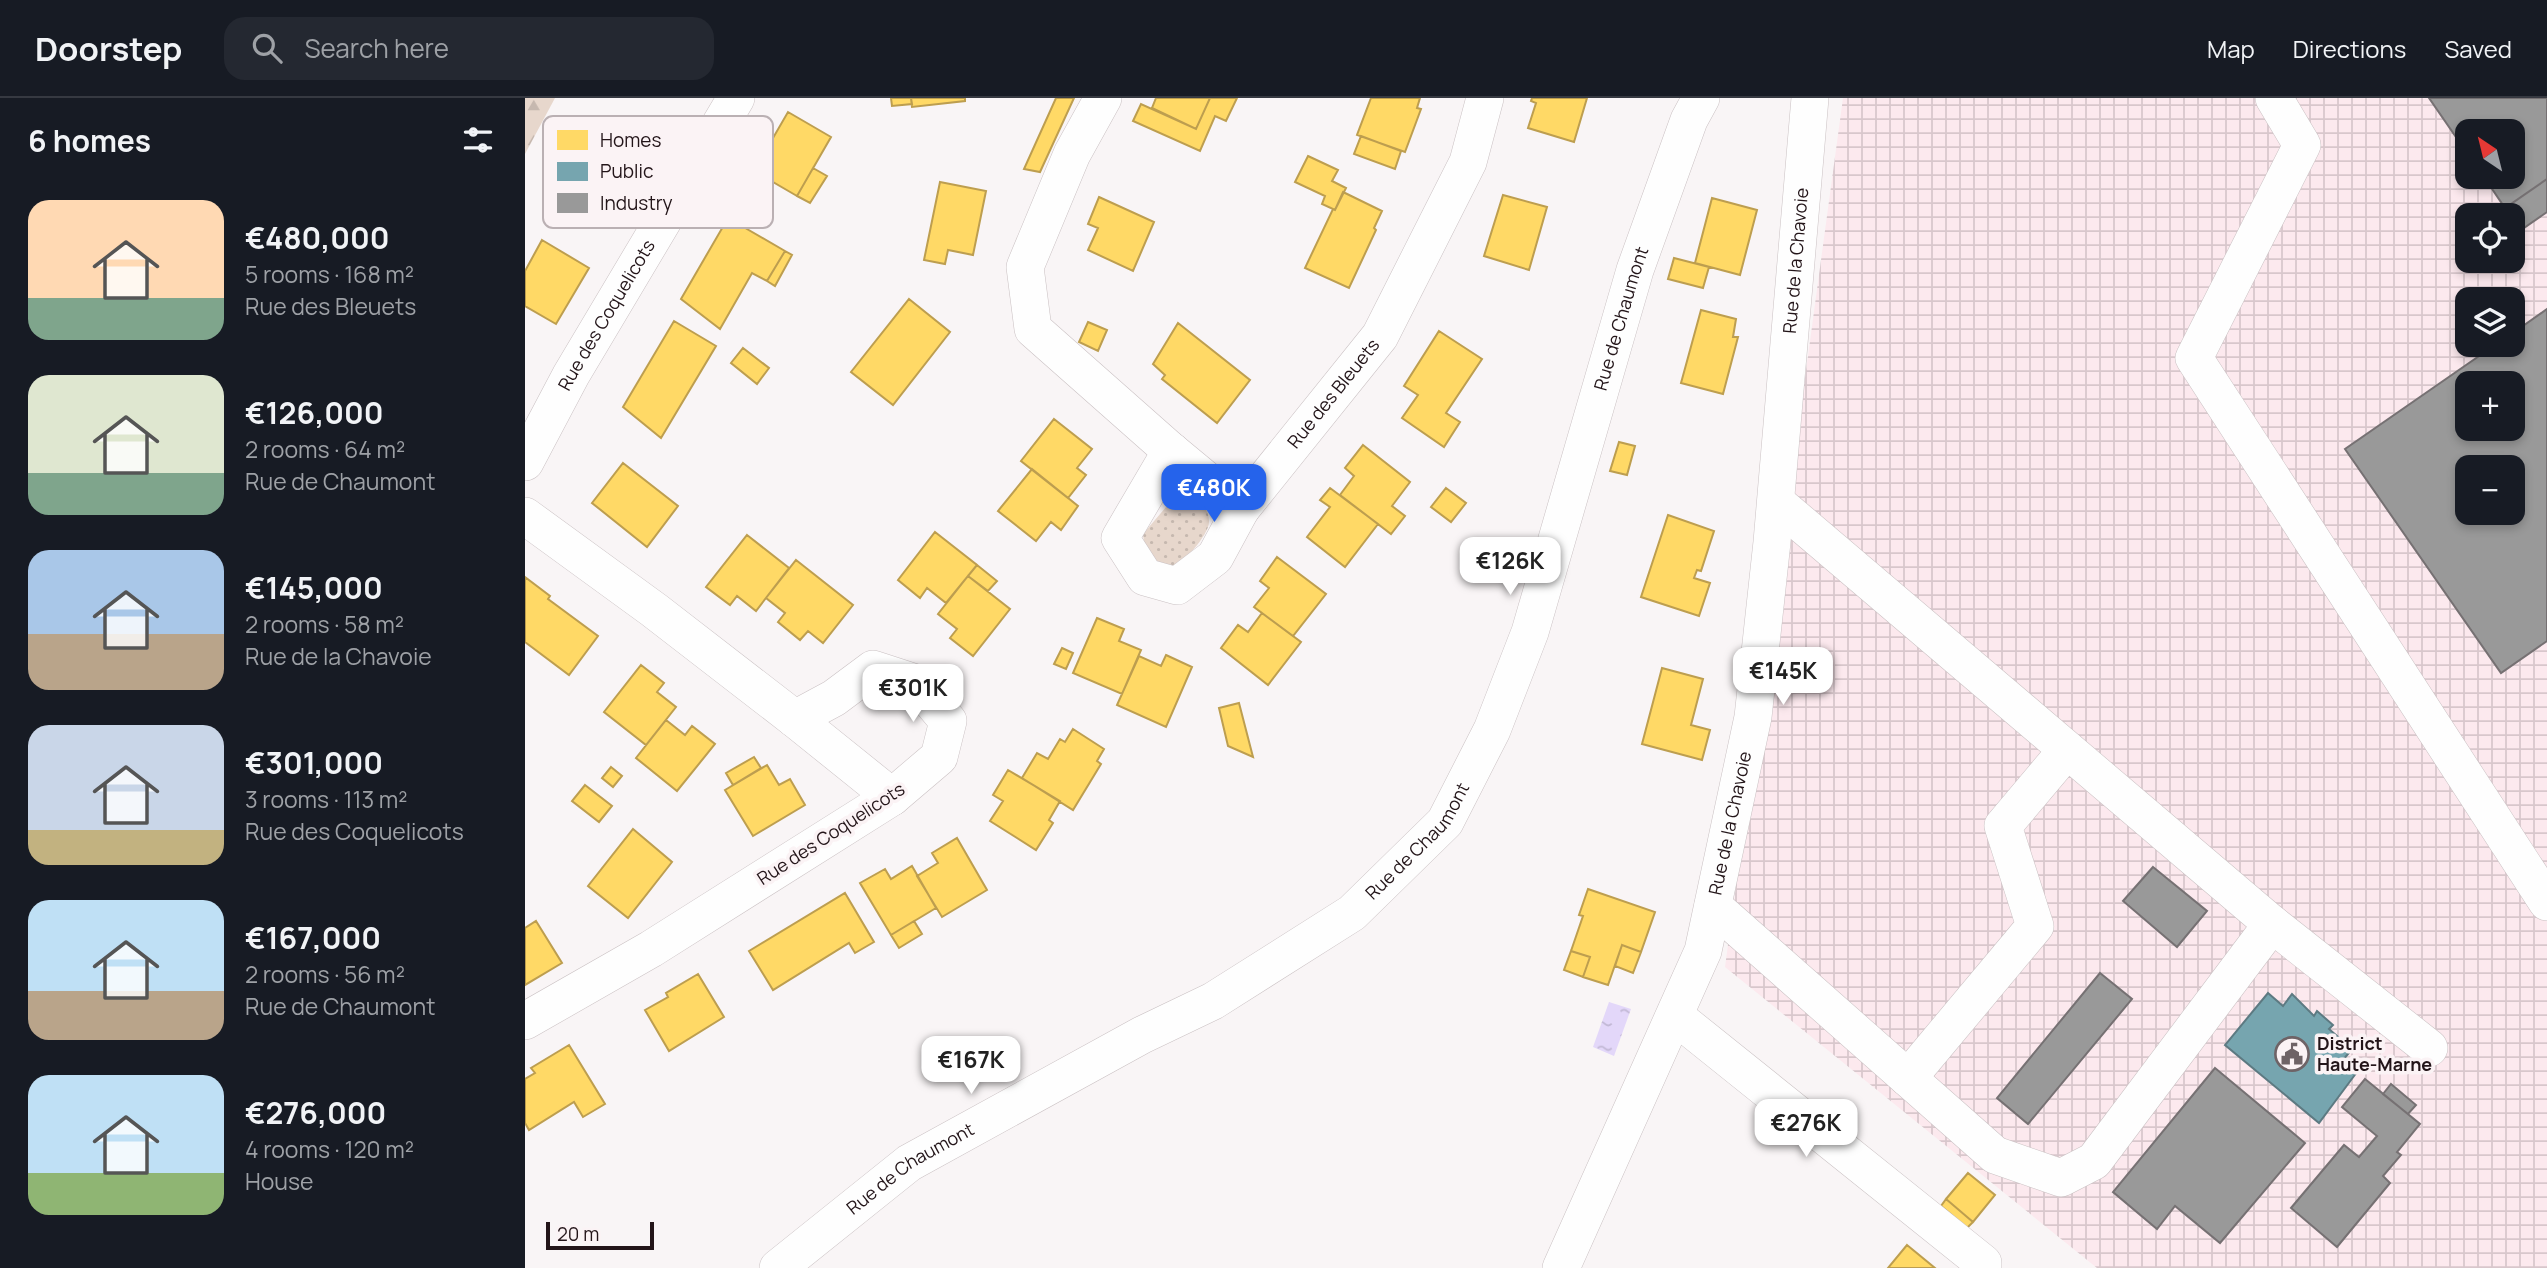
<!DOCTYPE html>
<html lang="en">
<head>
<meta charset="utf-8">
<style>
	:root { --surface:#171b24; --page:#242831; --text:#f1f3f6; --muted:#9ea1a6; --line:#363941; --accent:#2563eb }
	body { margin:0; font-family:Manrope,sans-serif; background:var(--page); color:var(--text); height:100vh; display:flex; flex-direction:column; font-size:26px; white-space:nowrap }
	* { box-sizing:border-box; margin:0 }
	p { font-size:23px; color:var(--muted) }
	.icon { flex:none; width:38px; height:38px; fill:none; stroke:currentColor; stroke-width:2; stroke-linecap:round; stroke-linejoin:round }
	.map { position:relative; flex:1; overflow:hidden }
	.panel { display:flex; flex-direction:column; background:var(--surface); width:525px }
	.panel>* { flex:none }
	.needle { width:46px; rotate:325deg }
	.buttons { position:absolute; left:1930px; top:21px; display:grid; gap:14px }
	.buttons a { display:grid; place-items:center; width:70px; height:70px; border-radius:14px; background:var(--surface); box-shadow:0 4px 10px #0003; font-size:35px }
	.scale { position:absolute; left:21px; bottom:18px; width:108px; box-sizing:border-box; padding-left:7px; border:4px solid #231519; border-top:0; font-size:19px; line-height:24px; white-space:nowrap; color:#231519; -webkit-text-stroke:5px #fbf3f5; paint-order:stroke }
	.price { position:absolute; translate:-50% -60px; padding:0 16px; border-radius:14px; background:#fff; color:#222; font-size:23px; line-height:46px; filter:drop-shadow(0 2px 4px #0008) }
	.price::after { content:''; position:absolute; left:50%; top:42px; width:21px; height:16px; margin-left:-10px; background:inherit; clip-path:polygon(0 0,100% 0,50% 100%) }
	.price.on { background:var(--accent); color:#fff }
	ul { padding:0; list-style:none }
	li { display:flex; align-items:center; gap:21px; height:175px; padding:0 28px }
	li span { display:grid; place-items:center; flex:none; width:196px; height:140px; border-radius:21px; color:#555 }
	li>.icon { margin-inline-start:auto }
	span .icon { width:84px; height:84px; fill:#fffc; stroke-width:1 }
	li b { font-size:30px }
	h2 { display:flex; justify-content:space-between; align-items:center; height:84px; padding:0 28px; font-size:30px }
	header { display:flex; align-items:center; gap:42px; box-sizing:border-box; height:98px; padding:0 35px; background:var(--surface); border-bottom:2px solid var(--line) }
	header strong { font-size:33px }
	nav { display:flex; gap:38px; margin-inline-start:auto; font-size:24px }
	.search { width:490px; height:63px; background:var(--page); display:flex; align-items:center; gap:18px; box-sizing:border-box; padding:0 24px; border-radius:21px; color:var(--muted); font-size:26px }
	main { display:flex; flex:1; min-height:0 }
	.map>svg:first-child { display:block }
</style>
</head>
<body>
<header>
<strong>Doorstep</strong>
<div class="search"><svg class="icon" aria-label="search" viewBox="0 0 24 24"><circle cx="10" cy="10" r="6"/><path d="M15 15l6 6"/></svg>Search here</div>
<nav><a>Map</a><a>Directions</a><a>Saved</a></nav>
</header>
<main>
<section class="panel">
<h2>6 homes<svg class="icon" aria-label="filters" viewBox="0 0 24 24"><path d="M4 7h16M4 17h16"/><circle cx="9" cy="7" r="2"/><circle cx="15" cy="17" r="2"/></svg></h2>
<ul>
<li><span style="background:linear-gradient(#ffd9b3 70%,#7fa58c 0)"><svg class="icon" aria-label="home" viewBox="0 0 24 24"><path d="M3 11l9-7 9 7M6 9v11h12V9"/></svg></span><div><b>€480,000</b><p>5 rooms · 168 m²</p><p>Rue des Bleuets</p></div></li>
<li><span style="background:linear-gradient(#dfe7d0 70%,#7fa58c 0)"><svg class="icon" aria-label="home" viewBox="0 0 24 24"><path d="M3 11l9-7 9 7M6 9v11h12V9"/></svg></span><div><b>€126,000</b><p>2 rooms · 64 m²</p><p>Rue de Chaumont</p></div></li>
<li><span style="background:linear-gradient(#a9c7e8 60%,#b9a48a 0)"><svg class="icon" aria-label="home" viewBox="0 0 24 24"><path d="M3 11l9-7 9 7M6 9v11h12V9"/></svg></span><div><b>€145,000</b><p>2 rooms · 58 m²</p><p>Rue de la Chavoie</p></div></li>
<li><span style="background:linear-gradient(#c9d6e8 75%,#c2b280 0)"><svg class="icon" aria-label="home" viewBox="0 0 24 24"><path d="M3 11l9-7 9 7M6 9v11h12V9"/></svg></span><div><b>€301,000</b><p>3 rooms · 113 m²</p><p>Rue des Coquelicots</p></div></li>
<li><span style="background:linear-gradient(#bfe0f5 65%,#b9a48a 0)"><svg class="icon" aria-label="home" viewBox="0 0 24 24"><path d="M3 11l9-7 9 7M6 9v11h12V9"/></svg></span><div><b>€167,000</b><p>2 rooms · 56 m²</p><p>Rue de Chaumont</p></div></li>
<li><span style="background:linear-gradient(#bfe0f5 70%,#8fb573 0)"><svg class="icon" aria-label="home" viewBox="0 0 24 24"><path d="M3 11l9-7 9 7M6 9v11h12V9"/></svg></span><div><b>€276,000</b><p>4 rooms · 120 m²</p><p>House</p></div></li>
</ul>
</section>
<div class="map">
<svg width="2022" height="1170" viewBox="0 0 2022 1170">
	<defs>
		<pattern id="industrial-grid" width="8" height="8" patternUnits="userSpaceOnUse" patternTransform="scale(1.75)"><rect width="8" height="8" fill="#fce9ee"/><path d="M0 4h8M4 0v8" fill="none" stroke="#d8c7cc"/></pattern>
		<pattern id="grass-dots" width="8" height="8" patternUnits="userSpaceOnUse" patternTransform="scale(1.75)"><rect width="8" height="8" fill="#e7d7cc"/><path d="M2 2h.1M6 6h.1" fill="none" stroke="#c6b8af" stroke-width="1.8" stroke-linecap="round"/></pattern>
		<pattern id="forest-firs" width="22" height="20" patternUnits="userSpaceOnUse" patternTransform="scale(1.75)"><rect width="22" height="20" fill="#e7d7cc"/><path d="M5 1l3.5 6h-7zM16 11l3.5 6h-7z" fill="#c6b8af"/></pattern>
		<pattern id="water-ripples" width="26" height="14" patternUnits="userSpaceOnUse" patternTransform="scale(1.75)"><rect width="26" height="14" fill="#e3d7f9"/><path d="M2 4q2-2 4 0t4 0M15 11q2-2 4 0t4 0" fill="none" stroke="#c2b8d5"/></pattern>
	</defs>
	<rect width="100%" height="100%" fill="#f9f5f6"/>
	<!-- industrial -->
	<path fill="url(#industrial-grid)" fill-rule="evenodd" d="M1318,0H2022V1170H1572L1200,869ZM1942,33H1988V79H1942ZM1942,117H1988V163H1942ZM1942,201H1988V247H1942ZM1942,285H1988V331H1942ZM1942,369H1988V415H1942Z"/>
	<!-- grass -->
	<path fill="url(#grass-dots)" d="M659,399L670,400C677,406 684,413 684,423C685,436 655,471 641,469C633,468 626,458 620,452L618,436L647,402Z"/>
	<!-- forest -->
	<path fill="url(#forest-firs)" d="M0,0H30L0,56Z"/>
	<!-- water -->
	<path fill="url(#water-ripples)" d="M1084,904L1106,911L1089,958L1068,949Z"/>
	<!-- homes -->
	<path fill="#ffd966" stroke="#bd9e4f" stroke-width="2" d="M366,0H386L387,6L367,8Z
		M386,0H440V3L387,9Z
		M531,0H549L515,74L499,71Z
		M631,0H685L671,31L627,10Z
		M685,0H712L701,23L690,18L675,53L608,23L616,6L671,31Z
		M846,0H895L892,10L896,11L880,54L832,37Z
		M1007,0H1062L1049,44L1003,30L1011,5L1006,3Z
		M263,14L306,39L272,98L229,73Z
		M836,38L876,53L870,71L829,56Z
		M783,58L813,72L807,83L821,90L810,112L797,106L800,98L770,84Z
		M288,70L302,78L285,105L272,98Z
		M415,84L461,93L448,157L423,152L420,166L399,162Z
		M818,94L857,113L849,130L851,132L824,190L780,170L808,111L810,112Z
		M978,97L1022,109L1004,172L959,158Z
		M574,99L629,124L608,173L563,152L573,130L563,126Z
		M1187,100L1232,112L1215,177L1170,165Z
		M203,120L260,153L242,183L227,175L195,231L156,201Z
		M17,142L64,170L31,226L0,208V173Z
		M260,153L267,157L250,188L242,183Z
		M1149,160L1184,169L1178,190L1143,181Z
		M384,201L425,234L368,307L326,274Z
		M1176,212L1211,221L1208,239H1213L1198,296L1156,285Z
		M149,223L191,248L136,340L98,309Z
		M563,224L582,232L573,253L554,244Z
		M653,225L725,282L692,325L637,281L640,277L628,266Z
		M914,233L957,261L921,315L935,324L919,349L877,320L893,297L879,288Z
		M218,250L244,270L232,286L206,265Z
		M529,321L567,351L552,370L561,377L543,400L496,363Z
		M1094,344L1110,348L1102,377L1085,373Z
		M838,347L885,384L867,408L880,418L866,436L815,397L829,378L820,370Z
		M98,365L153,408L122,449L67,405Z
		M507,371L553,408L536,432L526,424L511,443L473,413Z
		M805,390L853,426L820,469L782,439L805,409L795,402Z
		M921,390L941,405L926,424L906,409Z
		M1143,417L1189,433L1176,473L1172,472L1169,480L1185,485L1174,518L1116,499Z
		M410,434L452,467L421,505L402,490L395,500L373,482Z
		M222,437L264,470L231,513L212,498L205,507L181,489Z
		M752,459L801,496L768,538L729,509L744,490L735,483Z
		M271,462L328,507L298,545L283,533L275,542L253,524L260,515L241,500Z
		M452,467L472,483L463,493L443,478Z
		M443,478L485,511L448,558L425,540L432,531L413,516Z
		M0,479L25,498L23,501L73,538L44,577L0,544Z
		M737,515L776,544L743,587L696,550L713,527L723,534Z
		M572,520L599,531L594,543L616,552L597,596L548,575Z
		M537,550L548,555L541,571L529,566Z
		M641,557L667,569L641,629L592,607L614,558L636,568Z
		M116,567L139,585L132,594L151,609L121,647L79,614Z
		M1137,570L1178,581L1166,627L1185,632L1177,662L1117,646Z
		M714,605L728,659L703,648L694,610Z
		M141,622L160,637L167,628L190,646L152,693L111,660Z
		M548,631L579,651L572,663L576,666L548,712L497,680L512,655L523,661L535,641L540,644Z
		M229,659L236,670L208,687L201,675Z
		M242,667L254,687L265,681L280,707L228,738L200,692Z
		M86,669L97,678L88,689L77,680Z
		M483,672L535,703L524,722L528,725L511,752L465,723L478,703L468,697Z
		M60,687L87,708L74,724L47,703Z
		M108,731L147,764L103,820L63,788Z
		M432,740L462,792L417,819L392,778L413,765L407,755Z
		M387,768L411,810L366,837L335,785L360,771L366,781Z
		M1063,791L1130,814L1116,854L1097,847L1083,887L1058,879L1065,859L1046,853L1058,818L1054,817Z
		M320,795L349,844L330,855L324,845L248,892L224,853Z
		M11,823L37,865L0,887V830Z
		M389,823L397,836L374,850L366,837Z
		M1097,847L1116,854L1108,875L1090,868Z
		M1046,853L1065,859L1058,879L1039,872Z
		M173,876L199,919L144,953L120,912L143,899L141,895Z
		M44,947L80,1006L58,1019L49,1004L4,1032L0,1025V981L10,975L6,970Z
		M1443,1075L1470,1097L1448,1124L1421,1101Z
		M1421,1101L1448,1124L1442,1130L1416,1108Z
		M1382,1147L1410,1170H1363Z"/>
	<!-- public -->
	<path fill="#76a5af" stroke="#5d7a82" stroke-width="2" d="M1743,895L1758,908L1767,896L1789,918L1792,913L1808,927L1804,931L1827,951L1818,962L1832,974L1794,1025L1700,947Z"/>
	<!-- industry -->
	<path fill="#999" stroke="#767173" stroke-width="2" fill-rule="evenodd" d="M1904,0H2022V81L1980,110L1959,79H1988V33H1942V55Z
		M2022,81V114L1996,132L1988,117L1980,110Z
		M2022,211V543L1976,575L1820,351L1970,247H1988V235ZM1942,285H1988V331H1942ZM1942,369H1988V415H1942Z
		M1628,769L1682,813L1652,849L1598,803Z
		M1575,875L1607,901L1503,1026L1472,1000Z
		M1690,970L1780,1045L1695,1145L1650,1108L1632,1131L1588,1094Z
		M1840,981L1895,1026L1872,1054L1876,1057L1858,1078L1865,1085L1812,1149L1766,1110L1819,1047L1834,1059L1852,1038L1817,1009Z
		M1866,986L1891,1007L1883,1016L1858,996Z"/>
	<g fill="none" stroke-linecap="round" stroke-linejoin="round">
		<!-- minor casing -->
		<g stroke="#cac1c3" stroke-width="38">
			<g id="minor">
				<path id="s1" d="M578,0L547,56L500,169L508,231L646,353L716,411L855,238L943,64L960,0"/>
				<path d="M1749,0L1777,47L1669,260L2022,804"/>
				<path d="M646,353L595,440L620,479L652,488L690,459L716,411"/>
				<path id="s2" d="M0,364L46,277L211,0"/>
				<path d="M0,418L129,512L270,621L309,600L348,571L391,585L423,623L414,659L367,699L126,851L0,923"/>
				<path d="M270,621L367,699"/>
				<path d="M1188,808L1470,1057L1536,1080L1569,1063L1747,826L1251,404"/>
				<path d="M1747,826L1904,950"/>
				<path d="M1150,918L1458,1165V1170"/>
				<path d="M1383,980L1510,828L1478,728L1542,652"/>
				<path id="s3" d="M253,1170L384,1065L617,937L688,903L827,815L920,724L967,632L1005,534L1110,172L1164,22L1176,0"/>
				<path id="s4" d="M1036,1170L1178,853L1228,619L1247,444L1285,0"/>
			</g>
		</g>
		<!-- minor -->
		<use href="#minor" stroke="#fefefe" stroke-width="37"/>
	</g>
	<!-- icons -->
	<defs>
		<g id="civic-ring" transform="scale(1.75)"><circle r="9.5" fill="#fbf3f5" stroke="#6e6366" stroke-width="1.5"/><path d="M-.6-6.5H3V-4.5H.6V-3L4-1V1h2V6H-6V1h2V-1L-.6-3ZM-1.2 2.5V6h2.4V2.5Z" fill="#6e6366"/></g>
	</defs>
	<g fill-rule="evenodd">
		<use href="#civic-ring" x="1767" y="956"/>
	</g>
	<g text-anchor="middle" stroke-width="7" stroke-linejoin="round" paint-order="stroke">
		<!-- street labels -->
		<g font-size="18" fill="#231519" stroke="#fbf3f5">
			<text dy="6" stroke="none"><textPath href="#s4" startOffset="1045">Rue de la Chavoie</textPath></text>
			<text dy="6" stroke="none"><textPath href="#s2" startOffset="168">Rue des Coquelicots</textPath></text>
			<text dy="6" stroke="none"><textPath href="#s3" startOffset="1342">Rue de Chaumont</textPath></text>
			<text dy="6" stroke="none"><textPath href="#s1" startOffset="672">Rue des Bleuets</textPath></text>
			<text dy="6" stroke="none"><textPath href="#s4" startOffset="478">Rue de la Chavoie</textPath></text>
			<text transform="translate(306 736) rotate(-33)" y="6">Rue des Coquelicots</text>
			<text dy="6" stroke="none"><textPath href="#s3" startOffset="775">Rue de Chaumont</textPath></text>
			<text dy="6" stroke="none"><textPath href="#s3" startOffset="166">Rue de Chaumont</textPath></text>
		</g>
		<!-- poi labels -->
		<g font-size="18" font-weight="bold" fill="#231519" stroke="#fbf3f5" text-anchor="start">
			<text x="1792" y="952">District<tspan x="1792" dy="21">Haute-Marne</tspan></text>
		</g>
	</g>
	<!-- legend -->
	<rect x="18" y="18" width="230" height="112" rx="10" fill="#fbf3f5" stroke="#bab0b3" stroke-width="2"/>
	<rect x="32" y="32" width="31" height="20" fill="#ffd966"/>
	<rect x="32" y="64" width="31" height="19" fill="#76a5af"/>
	<rect x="32" y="95" width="31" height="20" fill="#999"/>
	<g font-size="19" fill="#231519">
		<text x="75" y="49">Homes</text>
		<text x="75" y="80">Public</text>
		<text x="75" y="112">Industry</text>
	</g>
</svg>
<div class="buttons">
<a><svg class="needle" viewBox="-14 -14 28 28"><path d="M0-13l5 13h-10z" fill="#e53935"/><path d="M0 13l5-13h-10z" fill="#9ea1a6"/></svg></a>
<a><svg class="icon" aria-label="locate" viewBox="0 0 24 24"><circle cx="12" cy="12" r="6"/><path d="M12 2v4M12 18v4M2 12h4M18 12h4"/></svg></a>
<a><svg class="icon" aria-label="layers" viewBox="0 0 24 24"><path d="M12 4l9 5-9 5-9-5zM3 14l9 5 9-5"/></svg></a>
<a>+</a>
<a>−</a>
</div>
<div class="scale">20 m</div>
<b class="price on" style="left:689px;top:426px">€480K</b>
<b class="price" style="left:985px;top:499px">€126K</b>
<b class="price" style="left:1258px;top:609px">€145K</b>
<b class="price" style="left:388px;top:626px">€301K</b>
<b class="price" style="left:446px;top:998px">€167K</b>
<b class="price" style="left:1281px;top:1061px">€276K</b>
</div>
</main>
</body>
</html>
